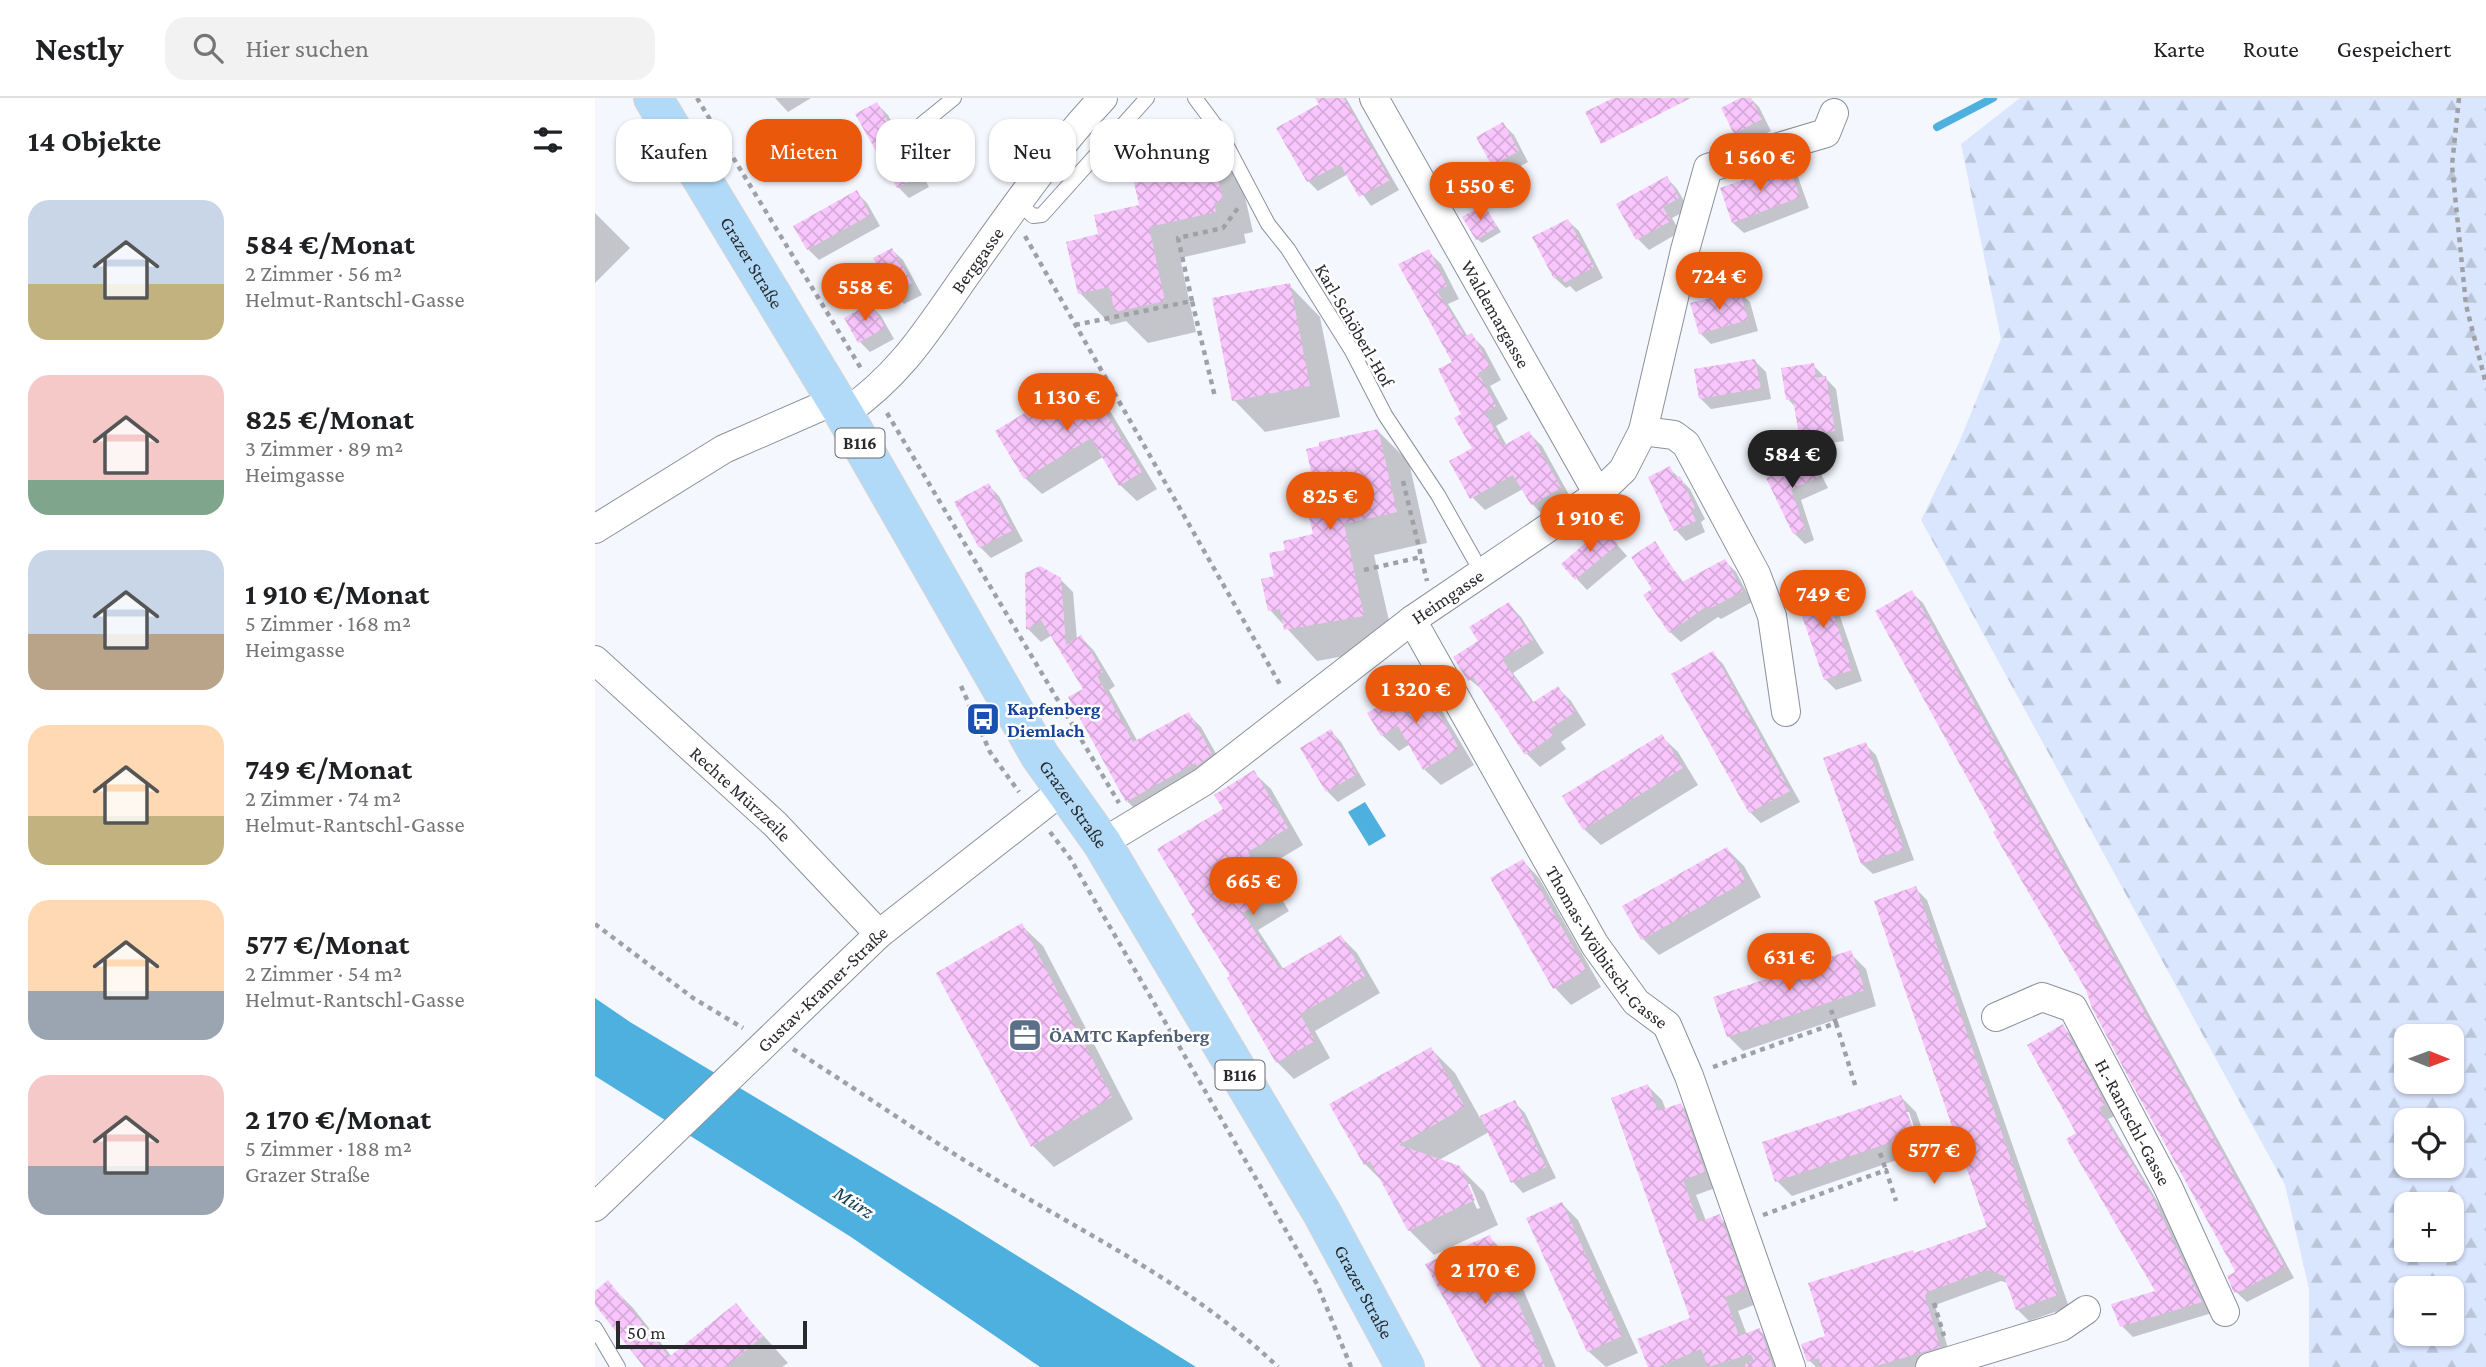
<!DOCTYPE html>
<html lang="de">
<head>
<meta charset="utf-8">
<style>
	:root { --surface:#fff; --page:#f2f2f2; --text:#202124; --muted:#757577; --line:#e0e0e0; --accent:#ea580c }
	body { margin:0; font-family:"Crimson Pro",serif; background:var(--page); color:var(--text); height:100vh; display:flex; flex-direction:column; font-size:26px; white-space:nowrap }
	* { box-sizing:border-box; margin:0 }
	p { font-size:23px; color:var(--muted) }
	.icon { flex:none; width:38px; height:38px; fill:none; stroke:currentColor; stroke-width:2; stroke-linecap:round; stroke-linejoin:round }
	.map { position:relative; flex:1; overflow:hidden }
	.drawer { display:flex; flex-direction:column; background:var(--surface); width:595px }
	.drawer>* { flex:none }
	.guide { position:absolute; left:21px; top:21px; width:665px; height:63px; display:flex; gap:14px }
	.needle { width:46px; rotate:91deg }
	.tools { position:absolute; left:1799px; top:926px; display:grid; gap:14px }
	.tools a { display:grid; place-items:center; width:70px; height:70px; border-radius:14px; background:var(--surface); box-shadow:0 2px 5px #0004; font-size:35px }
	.scale { position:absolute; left:21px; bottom:18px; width:191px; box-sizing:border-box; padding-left:7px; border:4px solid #292a2e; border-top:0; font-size:19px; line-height:24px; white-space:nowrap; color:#292a2e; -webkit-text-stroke:5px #fff; paint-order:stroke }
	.price { position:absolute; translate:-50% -60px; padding:0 16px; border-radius:24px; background:var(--accent); color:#fff; font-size:23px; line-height:46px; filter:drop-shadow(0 2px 4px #0008) }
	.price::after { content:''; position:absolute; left:50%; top:42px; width:21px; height:16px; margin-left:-10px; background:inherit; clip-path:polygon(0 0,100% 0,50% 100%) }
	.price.current { background:#222; color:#fff }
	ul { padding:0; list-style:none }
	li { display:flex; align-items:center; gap:21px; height:175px; padding:0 28px }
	li span { display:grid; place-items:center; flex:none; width:196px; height:140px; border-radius:21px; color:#555 }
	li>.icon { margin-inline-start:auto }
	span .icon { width:84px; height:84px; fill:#fffc; stroke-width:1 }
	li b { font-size:30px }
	h2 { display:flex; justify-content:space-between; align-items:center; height:84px; padding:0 28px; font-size:30px }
	.tag { padding:0 24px; border-radius:21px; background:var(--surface); box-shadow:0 2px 5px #0004; font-size:24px; line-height:63px }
	.tag.current { background:var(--accent); color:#fff }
	header { display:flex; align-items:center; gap:42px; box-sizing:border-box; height:98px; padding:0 35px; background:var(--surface); border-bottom:2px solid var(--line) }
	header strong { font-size:33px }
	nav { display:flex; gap:38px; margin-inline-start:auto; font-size:24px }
	.search { width:490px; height:63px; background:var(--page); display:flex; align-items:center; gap:18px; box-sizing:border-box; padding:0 24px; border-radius:21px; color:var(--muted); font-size:26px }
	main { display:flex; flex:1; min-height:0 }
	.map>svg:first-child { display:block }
</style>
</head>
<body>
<header>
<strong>Nestly</strong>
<div class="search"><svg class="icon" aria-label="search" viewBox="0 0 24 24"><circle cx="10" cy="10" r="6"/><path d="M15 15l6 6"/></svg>Hier suchen</div>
<nav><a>Karte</a><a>Route</a><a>Gespeichert</a></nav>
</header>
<main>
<section class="drawer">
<h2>14 Objekte<svg class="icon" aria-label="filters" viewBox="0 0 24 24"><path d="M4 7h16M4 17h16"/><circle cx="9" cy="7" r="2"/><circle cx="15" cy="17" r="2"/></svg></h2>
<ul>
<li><span style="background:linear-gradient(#c9d6e8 60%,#c2b280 0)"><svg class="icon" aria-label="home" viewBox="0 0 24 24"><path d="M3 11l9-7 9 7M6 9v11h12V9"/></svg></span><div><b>584 €/Monat</b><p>2 Zimmer · 56 m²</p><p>Helmut-Rantschl-Gasse</p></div></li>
<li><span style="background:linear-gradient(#f6c9c9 75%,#7fa58c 0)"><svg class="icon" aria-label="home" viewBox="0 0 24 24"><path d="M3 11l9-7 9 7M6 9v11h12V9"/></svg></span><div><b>825 €/Monat</b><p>3 Zimmer · 89 m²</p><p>Heimgasse</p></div></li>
<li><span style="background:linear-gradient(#c9d6e8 60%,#b9a48a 0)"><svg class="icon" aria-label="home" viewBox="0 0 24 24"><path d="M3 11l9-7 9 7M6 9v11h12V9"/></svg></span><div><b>1 910 €/Monat</b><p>5 Zimmer · 168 m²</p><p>Heimgasse</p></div></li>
<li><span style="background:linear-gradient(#ffd9b3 65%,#c2b280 0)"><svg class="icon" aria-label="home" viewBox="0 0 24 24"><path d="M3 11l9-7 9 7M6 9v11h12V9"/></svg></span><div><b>749 €/Monat</b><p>2 Zimmer · 74 m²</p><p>Helmut-Rantschl-Gasse</p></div></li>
<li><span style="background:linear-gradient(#ffd9b3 65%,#9aa5b1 0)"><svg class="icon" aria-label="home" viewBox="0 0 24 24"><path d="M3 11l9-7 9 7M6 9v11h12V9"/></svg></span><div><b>577 €/Monat</b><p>2 Zimmer · 54 m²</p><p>Helmut-Rantschl-Gasse</p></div></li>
<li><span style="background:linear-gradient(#f6c9c9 65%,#9aa5b1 0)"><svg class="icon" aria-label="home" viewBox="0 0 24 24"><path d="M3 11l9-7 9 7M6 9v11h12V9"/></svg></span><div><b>2 170 €/Monat</b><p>5 Zimmer · 188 m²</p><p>Grazer Straße</p></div></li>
</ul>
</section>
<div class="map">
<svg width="1891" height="1269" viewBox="0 0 1891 1269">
	<defs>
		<pattern id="forest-firs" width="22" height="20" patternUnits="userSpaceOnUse" patternTransform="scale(1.75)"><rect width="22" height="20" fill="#dae5fe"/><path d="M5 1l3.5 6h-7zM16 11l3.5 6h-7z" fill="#bbc5da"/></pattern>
		<pattern id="building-cross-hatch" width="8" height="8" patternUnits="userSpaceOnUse" patternTransform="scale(1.75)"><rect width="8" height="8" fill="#f8c6fc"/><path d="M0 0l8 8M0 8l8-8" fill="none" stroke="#d5aad8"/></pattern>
	</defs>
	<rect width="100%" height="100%" fill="#f5f7fe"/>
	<!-- forest -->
	<path fill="url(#forest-firs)" fill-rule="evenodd" d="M1425,0H1891V1269H1714V1191L1690,1087L1326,422L1363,347L1406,241L1366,46ZM1811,938H1857V984H1811ZM1811,1022H1857V1068H1811ZM1811,1106H1857V1152H1811ZM1811,1190H1857V1236H1811Z"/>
	<!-- water -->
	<path fill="#4db0df" d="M770,704L791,738L774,748L753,714Z
		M0,900L35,924L360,1119L601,1269H445L256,1139L0,978Z"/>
	<!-- shadow -->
	<path fill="#0003" fill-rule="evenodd" d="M180,0H216L193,14Z
		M725,0H751L804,92L776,108L753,76L723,93L713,83L727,7Z
		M1149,0H1155L1164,9L1176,33L1151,45L1141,35Z
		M282,6L293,17L334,89L314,100L303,89Z
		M602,22L642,64L658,134L649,136L651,145L585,160L601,234L553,245L531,223L516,227L485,195L505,137L546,108L548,74L580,33Z
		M908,26L919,37L933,64L909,77L898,66Z
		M1193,68L1203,79L1214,110L1149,135L1138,125L1127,91Z
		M1072,80L1082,91L1094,111L1077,120L1085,134L1054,152L1043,141Z
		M261,94L272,105L285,128L224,162L213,151Z
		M889,108L906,134L887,145L882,141Z
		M0,115L35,150L0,185Z
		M973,123L984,133L1008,180L981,194L975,188L971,190L960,180Z
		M297,152L308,162L327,197L309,206L298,195L280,161Z
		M833,153L846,166L864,201L853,206L873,239L876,237L889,250L906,282L895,288L913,321L901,328L912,348L934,335L947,348L978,404L950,419L937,406L928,391L890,412L877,399L879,351L868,316L859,265L806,167Z
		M694,187L725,219L745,319L670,334L639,302Z
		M1144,194L1155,204L1163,233L1116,246L1105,235Z
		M275,207L286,218L299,241L275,254L264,243Z
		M1160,263L1171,274L1176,301L1116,311L1105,300Z
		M1218,267L1241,291L1249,343L1216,348L1206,338L1201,310L1193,301Z
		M489,281L506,298L562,391L542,403L525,387L508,359L447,396L430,380Z
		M783,333L814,364L832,445L779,457L800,549L722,563L675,512L681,479L692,453L720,438L718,375Z
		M1213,361L1224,372L1233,390L1206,402L1219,442L1210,446L1199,435L1173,381Z
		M1074,370L1095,391L1110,421L1106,424L1110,434L1091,443L1081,432Z
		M393,387L404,398L428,443L396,460L385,449Z
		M1009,432L1032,458L992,492L968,466Z
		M1059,445L1089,485L1130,463L1141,474L1157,504L1126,521L1123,519L1086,544L1075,534L1059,491Z
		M431,476L465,481L478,494L482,542L486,539L499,553L520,588L514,592L543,644L593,616L606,629L629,670L545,716L532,703L491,592L457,537L446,544L433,531Z
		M1226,484L1237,495L1267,583L1241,592L1230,581Z
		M1317,495L1328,505L1699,1180L1652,1204L1641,1194L1642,1175L1492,891L1403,732Z
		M913,506L926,519L949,555L918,575L940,606L963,590L976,603L991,627L966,644L971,651L945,669L932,656L889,593L874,581L885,544Z
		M1117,555L1128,566L1205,704L1166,725L1155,714L1079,576Z
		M825,586L841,603L879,667L846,687L829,671L815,646L804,653L787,637Z
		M736,633L746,644L771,687L743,704L732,693Z
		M1066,638L1083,654L1103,687L1006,747L989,731Z
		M1270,646L1281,657L1319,762L1278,776L1267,766L1230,661Z
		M659,675L676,691L708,747L668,771L694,813L663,832L689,872L746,839L762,855L785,895L720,933L735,960L699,981L682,964L634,881L637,879L603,814L630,712Z
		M1132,751L1149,768L1166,799L1064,857L1048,841Z
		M928,763L944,780L1006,889L976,907L960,890L897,781Z
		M1320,790L1332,802L1474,1209L1434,1223L1422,1211L1413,1185L1406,1183L1343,1206L1341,1211L1356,1260L1327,1269H1221L1215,1263L1232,1239L1318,1154L1321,1157L1394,1130Z
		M426,827L448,848L538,1021L459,1069L438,1048Z
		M1256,856L1271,871L1281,908L1148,953L1133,938Z
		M1467,928L1478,939L1520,1018L1513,1021L1567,1111L1617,1215L1538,1239L1527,1228L1563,1194L1484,1035Z
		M836,951L860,975L885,1020L919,1004L930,1015L961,1080L928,1095L918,1084L894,1034L844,1062L864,1069L889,1094L903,1127L839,1157L814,1132L787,1083L770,1066ZM871,1086H875L885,1110L882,1111Z
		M1053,988L1067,1002L1071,1012L1086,1007L1100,1022L1123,1089L1101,1097L1111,1123L1124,1119L1139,1133L1164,1205L1143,1213L1152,1237L1164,1232L1179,1246L1186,1269H1055L1097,1221Z
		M1306,999L1321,1014L1334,1051L1197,1098L1182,1083ZM1310,1014H1314L1324,1044L1321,1045Z
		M967,1106L983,1122L1043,1255L1011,1269L993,1253Z
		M894,1139L915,1160L961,1269H888Z
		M13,1185L38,1210L77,1259L141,1207L193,1265L187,1269H50L0,1204V1195Z"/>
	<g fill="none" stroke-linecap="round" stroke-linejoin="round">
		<!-- stream -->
		<path stroke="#4db0df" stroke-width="8" d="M1342,29L1398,0"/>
	</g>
	<!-- building -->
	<path fill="url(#building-cross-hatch)" d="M720,0H749L795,82L764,99L745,66L712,84L681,30L724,6Z
		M1018,0H1096L1006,46L990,14Z
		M1145,0H1156L1167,21L1139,36L1126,10Z
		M282,4L324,78L302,90L260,16Z
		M603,20L611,31L628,102L619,105L621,114L554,129L570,203L520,214L514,189L483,196L471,144L503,136L499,117L544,107L537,75L546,73L540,50L549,47L547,39L578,32L576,26Z
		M908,24L924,53L897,68L881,39Z
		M1193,66L1205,99L1137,125L1125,90Z
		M1072,78L1084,100L1068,109L1076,123L1041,142L1021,106Z
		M262,92L275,117L212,152L198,128Z
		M889,106L902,129L881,142L867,119Z
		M973,121L999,169L969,185L965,177L959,181L937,139Z
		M297,150L317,185L297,196L278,160Z
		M834,151L852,188L842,193L870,238L877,235L895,269L883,275L901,308L890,314L908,348L934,333L966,390L936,407L918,377L875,401L854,363L877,350L859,320L866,316L843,271L857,264L803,166Z
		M695,185L715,288L637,303L617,200Z
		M1145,192L1153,222L1104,236L1095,205Z
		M276,205L290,230L263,245L249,220Z
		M1160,261L1166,290L1104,301L1099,271Z
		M1219,265L1221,280L1231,278L1240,333L1204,338L1198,301L1191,302L1186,270Z
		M489,279L547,374L524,388L496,340L429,381L400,333Z
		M783,331L802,414L749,426L769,518L689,532L685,511L673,513L666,481L679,478L674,455L690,452L688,443L718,436L704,376L716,373L711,351L724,348V344Z
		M1214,359L1224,379L1196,391L1210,431L1198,436L1171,380Z
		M1075,368L1080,380L1085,378L1100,410L1096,412L1101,423L1079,433L1053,379Z
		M394,385L418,432L384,450L359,404Z
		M1009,429L1023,446L980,482L966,466Z
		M1060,443L1087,484L1130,461L1148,493L1114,511L1112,508L1074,535L1048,497L1057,491L1036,459Z
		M445,468L466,480L471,547L486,537L508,574L502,578L538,644L594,614L617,656L602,668L600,665L531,704L473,599L488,591L446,522L431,532L430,475Z
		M1227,482L1257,572L1229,582L1198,492Z
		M1317,492L1690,1169L1648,1192L1639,1195L1632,1178L1640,1174L1639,1171L1539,990L1497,910L1491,892L1398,734L1401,732L1280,513Z
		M914,504L938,542L907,561L937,605L963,588L980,614L955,631L959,637L930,657L878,579L873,583L858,559L883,543L874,529Z
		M1118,553L1195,693L1154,715L1076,576Z
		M825,584L864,650L828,672L803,628L786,638L772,615Z
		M736,631L762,676L731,694L705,650Z
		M1067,636L1088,670L988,732L967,698Z
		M1271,644L1309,751L1266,766L1228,660Z
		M659,672L693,730L653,754L678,796L648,815L685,872L746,837L770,878L705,916L720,943L681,965L632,880L635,878L596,816L600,814L562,751L628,711L619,697Z
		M1132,749L1151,783L1046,842L1027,808Z
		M928,761L991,872L958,891L895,780Z
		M1321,788L1463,1197L1421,1212L1409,1178L1393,1172L1332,1194L1330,1198L1345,1249L1278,1269H1226L1224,1260L1212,1264L1206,1246L1230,1238L1213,1185L1318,1152L1319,1155L1392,1129L1279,803Z
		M427,825L517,999L436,1049L341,875Z
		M1256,852L1270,892L1132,939L1118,899Z
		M1468,926L1510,1006L1504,1010L1557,1098L1607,1204L1525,1229L1516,1206L1560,1193L1471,1041L1481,1035L1432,947Z
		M836,949L870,1009L804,1047L865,1068L880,1102L813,1133L775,1063L769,1067L734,1006Z
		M1053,986L1063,1013L1086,1005L1110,1074L1088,1082L1103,1124L1125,1116L1151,1191L1130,1199L1144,1238L1165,1230L1178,1269H1150V1266L1159,1263L1156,1256L1113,1269L1106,1251L1063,1269H1053L1042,1241L1095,1220L1016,1000Z
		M1306,997L1320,1036L1180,1084L1167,1044Z
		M920,1002L951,1069L916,1085L885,1018Z
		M967,1104L1027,1238L992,1254L931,1120Z
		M895,1137L950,1269H886L830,1166Z
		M13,1182L74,1259L141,1205L168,1238L131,1269H49L0,1207V1193Z"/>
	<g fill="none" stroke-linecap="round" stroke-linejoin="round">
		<!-- lane casing -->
		<g stroke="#8b909a" stroke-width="16">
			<path id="lane" d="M600,0L623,31L673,126L693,151L757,253L790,317L843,397L887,475
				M327,26L359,0
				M424,105L438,118L447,117L552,0
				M0,1230L23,1269"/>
		</g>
		<!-- street casing -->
		<g stroke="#8b909a" stroke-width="30">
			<g id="street">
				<path id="s1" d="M779,0L1003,396"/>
				<path id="s2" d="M249,316C307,275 331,234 371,177C414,117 457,54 508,0"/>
				<path d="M1048,333L1079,337L1091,346L1161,476L1177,518L1191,614"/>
				<path d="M0,431L129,351L241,302"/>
				<path id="s3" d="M817,522L1000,847L1041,904L1072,927L1094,978L1196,1269"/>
				<path id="s4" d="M0,562L180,726L284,836"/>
				<path id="s5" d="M507,745L608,684L817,522L1003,396L1028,372L1048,333L1090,152L1113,70L1231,35L1239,15"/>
				<path id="s6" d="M1401,919L1447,899L1478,910L1573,1089L1630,1214"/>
				<path id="s7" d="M0,1109L284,836L469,691"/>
				<path d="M1335,1269L1466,1229L1491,1212"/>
			</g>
		</g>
		<!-- primary casing -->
		<g stroke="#d4d4d5" stroke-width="40">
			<g id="primary">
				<path id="s8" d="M58,0L249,316L445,658L507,745L727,1115L810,1269"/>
			</g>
		</g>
		<!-- path -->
		<path stroke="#9fa1a6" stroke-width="4.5" stroke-dasharray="5 5" stroke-linecap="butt" d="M102,0L267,272
			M1864,0L1857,67L1871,207L1891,286
			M430,138L687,590
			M597,203L583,140L628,130L643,110
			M480,227L597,203L620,299
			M292,315L524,705
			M808,383L832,483
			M769,472L826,459
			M366,588L395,654L424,694
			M455,734L475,760L722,1186L756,1269
			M0,826L98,900L148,930
			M1241,925L1261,990
			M198,951C276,1001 352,1054 432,1100C520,1151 609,1198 683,1269
			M1118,969L1241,925L1236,912
			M1285,1055L1291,1072
			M1168,1117L1291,1072L1301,1103
			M1339,1205L1349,1238"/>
		<!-- lane -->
		<use href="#lane" stroke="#fff" stroke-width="14"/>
		<!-- street -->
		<use href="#street" stroke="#fff" stroke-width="28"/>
		<!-- primary -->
		<use href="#primary" stroke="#b1daf8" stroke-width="38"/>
	</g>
	<!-- icons -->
	<defs>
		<g id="bus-square" transform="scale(1.75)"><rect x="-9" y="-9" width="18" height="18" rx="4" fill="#1a4fb4" stroke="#fff"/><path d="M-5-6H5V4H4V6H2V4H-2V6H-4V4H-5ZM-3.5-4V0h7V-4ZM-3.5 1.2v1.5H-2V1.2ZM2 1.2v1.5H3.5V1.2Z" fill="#fff"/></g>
		<g id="office-square" transform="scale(1.75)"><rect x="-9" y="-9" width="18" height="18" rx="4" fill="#5c6f8a" stroke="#fff"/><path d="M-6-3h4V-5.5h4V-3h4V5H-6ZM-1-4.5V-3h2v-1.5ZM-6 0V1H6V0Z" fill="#fff"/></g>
	</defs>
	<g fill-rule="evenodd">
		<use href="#bus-square" x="388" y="621"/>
		<use href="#office-square" x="430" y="937"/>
	</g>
	<g text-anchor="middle" stroke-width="5" stroke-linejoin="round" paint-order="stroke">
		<!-- shield labels -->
		<g fill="#fff" stroke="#696a6d" stroke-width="2">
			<rect x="240.5" y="330.5" width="49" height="29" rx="5"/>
			<rect x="620.5" y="962.5" width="49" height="29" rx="5"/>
		</g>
		<g font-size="18" font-weight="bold" fill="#292a2e">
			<text x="265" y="351">B116</text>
			<text x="645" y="983">B116</text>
		</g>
		<!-- street labels -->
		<g font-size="19" fill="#292a2e" stroke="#fff">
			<text dy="7" stroke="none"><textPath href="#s2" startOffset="205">Berggasse</textPath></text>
			<text dy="7" stroke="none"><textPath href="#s8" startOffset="192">Grazer Straße</textPath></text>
			<text dy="7" stroke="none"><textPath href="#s1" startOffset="248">Waldemargasse</textPath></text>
			<text transform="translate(760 227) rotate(60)" y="7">Karl-Schöberl-Hof</text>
			<text dy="7" stroke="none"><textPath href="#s5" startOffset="425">Heimgasse</textPath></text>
			<text dy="7" stroke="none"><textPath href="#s4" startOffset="198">Rechte Mürzzeile</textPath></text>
			<text dy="7" stroke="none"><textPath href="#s8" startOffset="822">Grazer Straße</textPath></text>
			<text dy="7" stroke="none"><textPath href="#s3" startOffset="382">Thomas-Wölbitsch-Gasse</textPath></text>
			<text dy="7" stroke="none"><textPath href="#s7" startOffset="315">Gustav-Kramer-Straße</textPath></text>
			<text dy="7" stroke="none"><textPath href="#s6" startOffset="212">H.-Rantschl-Gasse</textPath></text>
			<text dy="7" stroke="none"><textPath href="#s8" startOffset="1390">Grazer Straße</textPath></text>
		</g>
		<!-- transit labels -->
		<g font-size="19" font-weight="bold" fill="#164399" stroke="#fff" text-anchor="start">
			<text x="412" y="617">Kapfenberg<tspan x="412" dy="22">Diemlach</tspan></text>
		</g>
		<!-- service labels -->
		<g font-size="19" font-weight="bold" fill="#4e5e75" stroke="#fff" text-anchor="start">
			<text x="454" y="944">ÖAMTC Kapfenberg</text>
		</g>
		<!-- water labels -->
		<g font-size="21" font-style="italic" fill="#154053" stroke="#fff">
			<text transform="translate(259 1104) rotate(32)" y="7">Mürz</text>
		</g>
	</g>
</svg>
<div class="tools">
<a><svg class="needle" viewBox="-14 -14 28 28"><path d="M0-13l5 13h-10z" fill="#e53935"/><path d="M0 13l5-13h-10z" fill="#757577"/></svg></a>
<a><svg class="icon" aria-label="locate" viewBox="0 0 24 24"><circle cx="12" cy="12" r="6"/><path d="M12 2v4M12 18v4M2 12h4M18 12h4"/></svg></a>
<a>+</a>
<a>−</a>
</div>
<div class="scale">50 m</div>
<b class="price" style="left:1165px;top:95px">1 560 €</b>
<b class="price" style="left:885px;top:124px">1 550 €</b>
<b class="price" style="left:1124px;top:214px">724 €</b>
<b class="price" style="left:270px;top:225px">558 €</b>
<b class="price" style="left:472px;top:335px">1 130 €</b>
<b class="price current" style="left:1197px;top:392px">584 €</b>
<b class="price" style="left:735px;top:434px">825 €</b>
<b class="price" style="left:995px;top:456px">1 910 €</b>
<b class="price" style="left:1228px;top:532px">749 €</b>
<b class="price" style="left:821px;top:627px">1 320 €</b>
<b class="price" style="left:658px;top:819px">665 €</b>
<b class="price" style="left:1194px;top:895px">631 €</b>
<b class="price" style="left:1339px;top:1088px">577 €</b>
<b class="price" style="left:890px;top:1208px">2 170 €</b>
<div class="guide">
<a class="tag">Kaufen</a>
<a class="tag current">Mieten</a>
<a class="tag">Filter</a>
<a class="tag">Neu</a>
<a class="tag">Wohnung</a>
</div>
</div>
</main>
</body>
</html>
